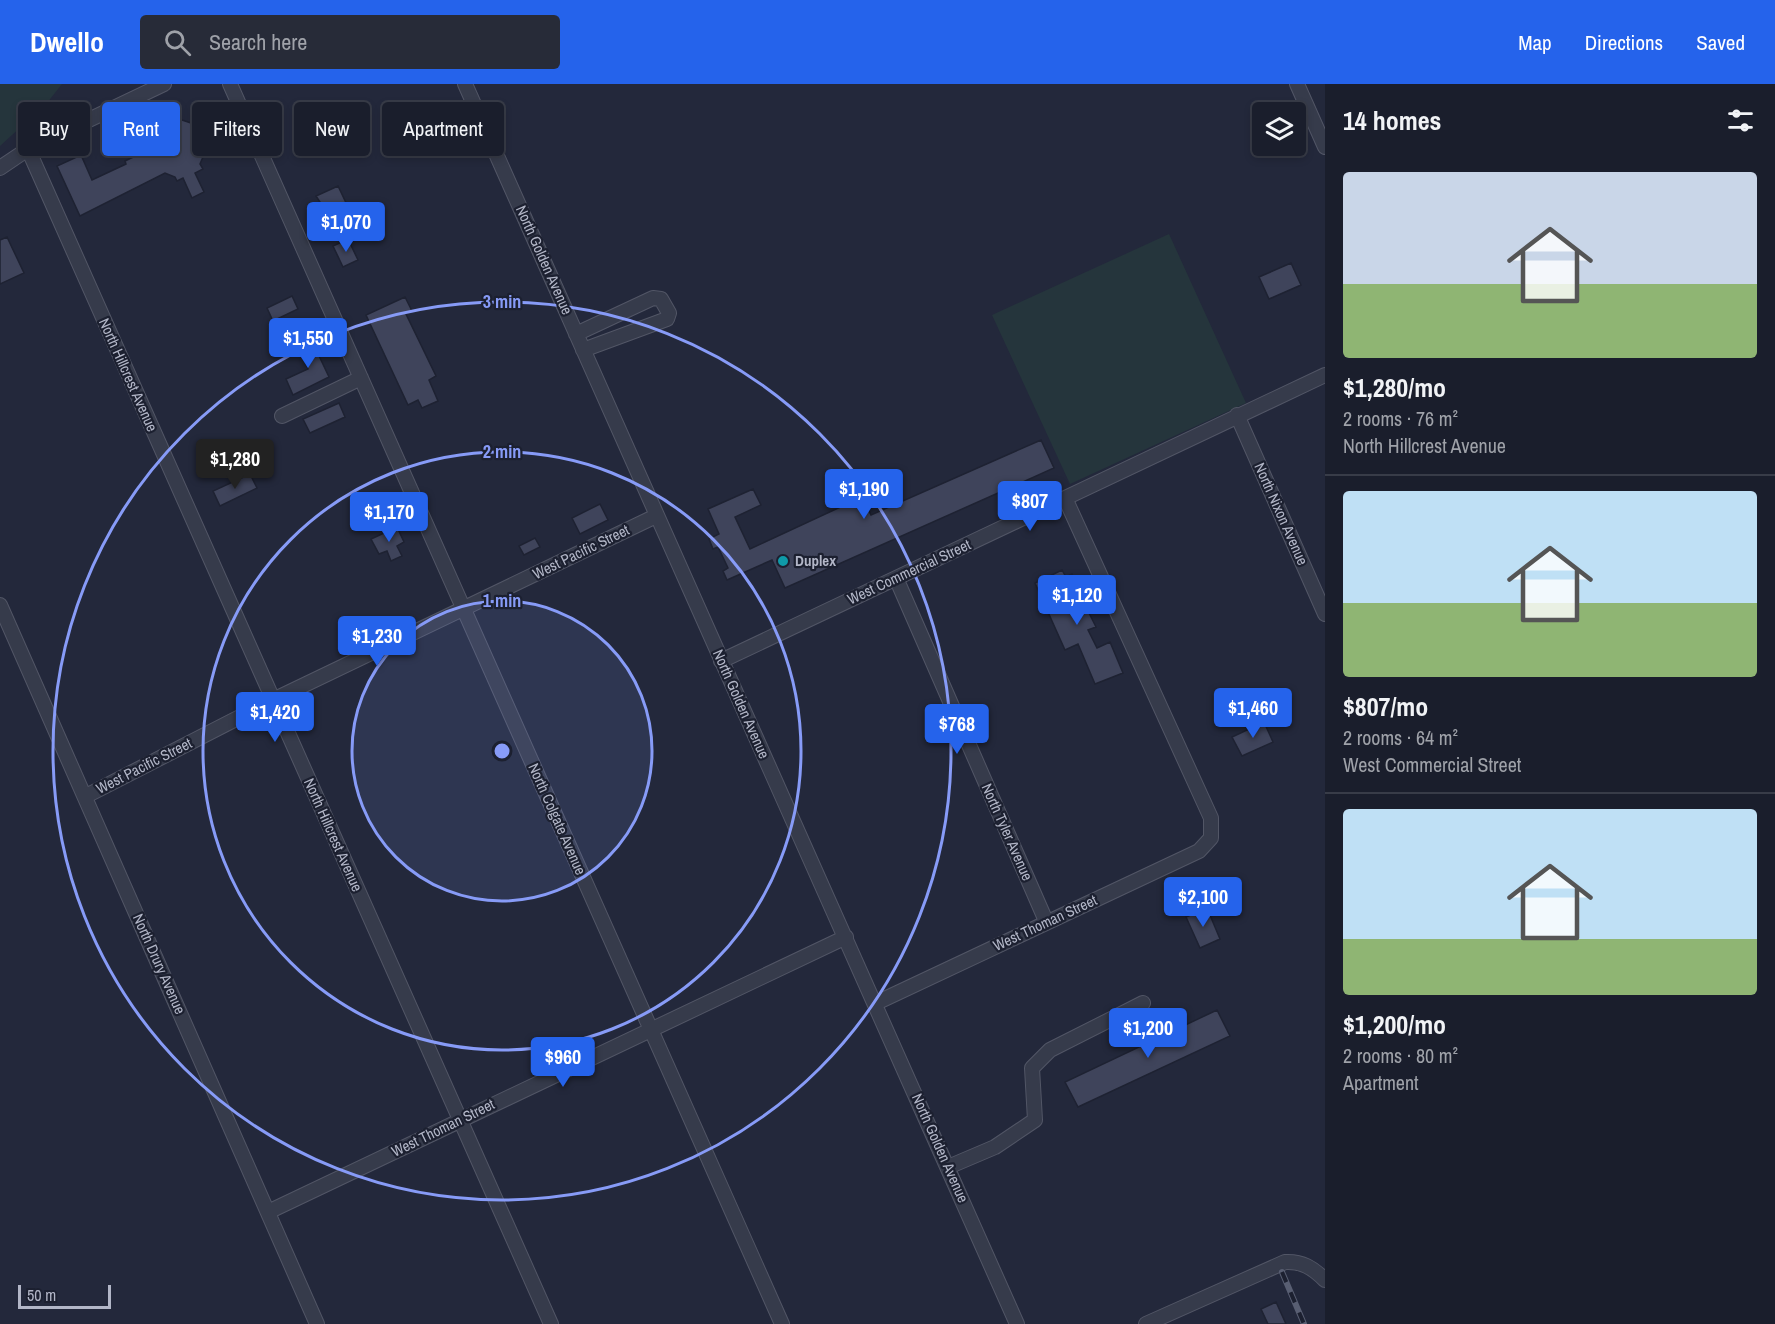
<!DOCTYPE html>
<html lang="en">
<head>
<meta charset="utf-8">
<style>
	:root { --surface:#1a1e2c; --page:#272b38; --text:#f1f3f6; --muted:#9fa2a9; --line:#383c48; --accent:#2563eb }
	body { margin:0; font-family:"Archivo Narrow",sans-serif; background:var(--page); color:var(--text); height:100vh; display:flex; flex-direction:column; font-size:22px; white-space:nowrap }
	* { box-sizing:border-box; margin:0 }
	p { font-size:20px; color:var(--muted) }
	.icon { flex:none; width:33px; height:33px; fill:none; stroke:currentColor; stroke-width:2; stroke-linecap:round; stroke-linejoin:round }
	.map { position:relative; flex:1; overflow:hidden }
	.sheet { display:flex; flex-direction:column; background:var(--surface); width:450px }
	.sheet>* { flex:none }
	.top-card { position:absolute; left:18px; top:18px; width:570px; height:54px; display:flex; gap:12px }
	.buttons { position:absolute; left:1252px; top:18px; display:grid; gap:12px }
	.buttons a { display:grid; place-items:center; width:54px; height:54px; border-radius:6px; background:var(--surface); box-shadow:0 3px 9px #0003,0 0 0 2px var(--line); font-size:30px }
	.scale { position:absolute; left:18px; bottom:15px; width:93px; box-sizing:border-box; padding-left:6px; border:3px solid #b2b6c7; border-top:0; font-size:16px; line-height:21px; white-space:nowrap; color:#b2b6c7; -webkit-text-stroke:4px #1c2030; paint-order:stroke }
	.price { position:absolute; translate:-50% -51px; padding:0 14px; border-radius:6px; background:var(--accent); color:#fff; font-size:20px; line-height:39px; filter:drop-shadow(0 2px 3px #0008) }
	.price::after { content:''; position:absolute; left:50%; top:36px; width:18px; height:14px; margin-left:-9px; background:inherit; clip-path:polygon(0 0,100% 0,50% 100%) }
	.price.active { background:#222; color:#fff }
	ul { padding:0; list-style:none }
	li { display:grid; align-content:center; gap:12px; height:318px; padding:0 18px }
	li+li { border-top:2px solid var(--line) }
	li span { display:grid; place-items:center; height:186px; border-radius:6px; color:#555 }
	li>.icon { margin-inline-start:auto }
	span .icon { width:108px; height:108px; fill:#fffc; stroke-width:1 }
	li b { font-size:26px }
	h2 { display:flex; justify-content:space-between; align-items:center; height:72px; padding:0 18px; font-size:26px }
	.chip { padding:0 21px; border-radius:6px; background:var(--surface); box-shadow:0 3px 9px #0003,0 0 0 2px var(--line); font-size:21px; line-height:54px }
	.chip.active { background:var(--accent); color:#fff }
	header { display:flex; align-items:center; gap:36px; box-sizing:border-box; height:84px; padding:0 30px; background:var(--accent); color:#fff }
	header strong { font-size:28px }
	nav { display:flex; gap:33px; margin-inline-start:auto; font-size:21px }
	.search { width:420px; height:54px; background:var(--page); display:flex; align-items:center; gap:15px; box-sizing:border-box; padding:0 21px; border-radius:6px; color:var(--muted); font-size:22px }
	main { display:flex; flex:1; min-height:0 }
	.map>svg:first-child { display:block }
</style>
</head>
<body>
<header>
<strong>Dwello</strong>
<div class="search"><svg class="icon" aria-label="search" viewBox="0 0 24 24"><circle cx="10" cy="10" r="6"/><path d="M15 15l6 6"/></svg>Search here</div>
<nav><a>Map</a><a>Directions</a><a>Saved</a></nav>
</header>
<main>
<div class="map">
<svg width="1325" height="1240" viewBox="0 0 1325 1240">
	<rect width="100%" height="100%" fill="#23283b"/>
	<!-- green -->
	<path fill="#25353c" d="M0,0H62L47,19L0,62Z
		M1169,150L1246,319L1070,400L992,231Z"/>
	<!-- building -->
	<path fill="#3f445b" stroke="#1e2232" stroke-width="1.5" d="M167,31L203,43L202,45L213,50L200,80L203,85L195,89L204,108L192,114L183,94L177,97L175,93L165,89L80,132L57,82L81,71L92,96L126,80L125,77L154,63Z
		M338,102L348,123L329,132L316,112Z
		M7,153L24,189L0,200V156Z
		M348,155L358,176L343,183L333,162Z
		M1291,179L1301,201L1269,215L1259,193Z
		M292,212L298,225L273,237L267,224Z
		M405,213L412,227L406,230L436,292L429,296L438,317L422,324L418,316L408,321L366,231Z
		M311,255L329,293L293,311L286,295L308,285L296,262Z
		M339,319L345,333L310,349L303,335Z
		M1041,356L1054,384L785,504L772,476L727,496L723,487L728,484L718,463L713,465L709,455L719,450L708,425L753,405L761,421L735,433L750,465L862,413L871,431Z
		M250,390L257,404L220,422L213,407Z
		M600,420L608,436L580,450L572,434Z
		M397,443L404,458L397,462L402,472L391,477L387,467L379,470L371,455Z
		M535,454L540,463L524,471L519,462Z
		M1062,486L1066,493L1072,490L1080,506L1073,509L1082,529L1088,527L1096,543L1088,546L1097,564L1110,558L1123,589L1095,600L1078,560L1065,566L1035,499Z
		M1264,638L1273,658L1242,672L1232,653Z
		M1207,824L1220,855L1200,864L1186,833Z
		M1217,926L1230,952L1078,1023L1065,998Z
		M1276,1218L1286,1240H1268L1261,1225Z"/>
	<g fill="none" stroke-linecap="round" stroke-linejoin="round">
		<!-- minor casing -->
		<g stroke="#525666" stroke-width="16">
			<path id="minor" d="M230,0L782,1240
				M465,0L1017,1240
				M1297,0L1325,63
				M28,65L551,1240
				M0,84L28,65L164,0
				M576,250L653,214L661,215L669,229L667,235L583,266
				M1237,331L1325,530
				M282,332L361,294
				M896,494L1046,837
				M0,521L317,1240
				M721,577L1325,291
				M86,712L273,616L656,432
				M876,919L1199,767L1211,754V734L1065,414
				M948,1083L995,1063L1035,1036L1032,984L1050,966L1143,919
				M268,1128L846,853
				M1146,1240L1285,1178C1302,1177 1313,1184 1325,1196"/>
		</g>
		<!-- minor -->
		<use href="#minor" stroke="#363b4b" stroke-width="14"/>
		<!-- rail casing -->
		<g stroke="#585e72" stroke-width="6">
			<path id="rail" d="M1282,1188L1304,1240"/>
		</g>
		<!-- rail -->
		<use href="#rail" stroke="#1c2030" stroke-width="4" stroke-dasharray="11" stroke-linecap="butt"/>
	</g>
	<!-- distance rings -->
	<circle cx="502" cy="667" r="150" fill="#879bf7" fill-opacity=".12"/>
	<g fill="none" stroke="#879bf7" stroke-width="3">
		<circle cx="502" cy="667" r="150"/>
		<circle cx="502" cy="667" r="299"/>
		<circle cx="502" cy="667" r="449"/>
	</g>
	<!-- markers -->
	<circle fill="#0f9aa8" stroke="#1c2030" stroke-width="2" cx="783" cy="477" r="6"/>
	<g text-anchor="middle" stroke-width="4.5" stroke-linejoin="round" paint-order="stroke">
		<!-- street labels -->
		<g font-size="15" fill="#b2b6c7" stroke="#1c2030">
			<text transform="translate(544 176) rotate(66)" y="5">North Golden Avenue</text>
			<text transform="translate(128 291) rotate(66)" y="5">North Hillcrest Avenue</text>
			<text transform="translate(1281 430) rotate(66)" y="5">North Nixon Avenue</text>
			<text transform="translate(581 468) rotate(-26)" y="5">West Pacific Street</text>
			<text transform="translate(909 488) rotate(-25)" y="5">West Commercial Street</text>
			<text transform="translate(741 620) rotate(66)" y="5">North Golden Avenue</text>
			<text transform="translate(144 682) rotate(-27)" y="5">West Pacific Street</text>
			<text transform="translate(557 735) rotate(66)" y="5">North Colgate Avenue</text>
			<text transform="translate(1007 748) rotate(66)" y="5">North Tyler Avenue</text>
			<text transform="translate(333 751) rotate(66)" y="5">North Hillcrest Avenue</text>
			<text transform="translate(1045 839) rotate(-25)" y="5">West Thoman Street</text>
			<text transform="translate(159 880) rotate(66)" y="5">North Drury Avenue</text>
			<text transform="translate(443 1044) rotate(-26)" y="5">West Thoman Street</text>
			<text transform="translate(940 1064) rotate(66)" y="5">North Golden Avenue</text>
		</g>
		<!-- poi labels -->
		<g font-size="15" font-weight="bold" fill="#b2b6c7" stroke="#1c2030" text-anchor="start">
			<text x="795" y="482">Duplex</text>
		</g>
	</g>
	<circle cx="502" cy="667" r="9" fill="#879bf7" stroke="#1c2030" stroke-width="3"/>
	<g font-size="18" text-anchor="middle" font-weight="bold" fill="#879bf7" stroke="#1c2030" stroke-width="4.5" stroke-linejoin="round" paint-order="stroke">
		<text x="502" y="224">3 min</text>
		<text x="502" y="374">2 min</text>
		<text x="502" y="523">1 min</text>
	</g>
</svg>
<div class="buttons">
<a><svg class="icon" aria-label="layers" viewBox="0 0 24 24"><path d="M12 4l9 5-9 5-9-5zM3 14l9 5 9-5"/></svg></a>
</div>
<div class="scale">50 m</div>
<b class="price" style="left:346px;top:169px">$1,070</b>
<b class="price" style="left:308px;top:285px">$1,550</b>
<b class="price active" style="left:235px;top:406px">$1,280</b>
<b class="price" style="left:864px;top:436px">$1,190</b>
<b class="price" style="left:1030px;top:448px">$807</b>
<b class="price" style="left:389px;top:459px">$1,170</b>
<b class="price" style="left:1077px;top:542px">$1,120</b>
<b class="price" style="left:377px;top:583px">$1,230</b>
<b class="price" style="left:1253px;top:655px">$1,460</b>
<b class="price" style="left:275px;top:659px">$1,420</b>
<b class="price" style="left:957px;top:671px">$768</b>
<b class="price" style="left:1203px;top:844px">$2,100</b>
<b class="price" style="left:1148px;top:975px">$1,200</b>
<b class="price" style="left:563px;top:1004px">$960</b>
<div class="top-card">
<a class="chip">Buy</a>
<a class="chip active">Rent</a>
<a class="chip">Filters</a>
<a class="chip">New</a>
<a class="chip">Apartment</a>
</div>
</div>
<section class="sheet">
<h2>14 homes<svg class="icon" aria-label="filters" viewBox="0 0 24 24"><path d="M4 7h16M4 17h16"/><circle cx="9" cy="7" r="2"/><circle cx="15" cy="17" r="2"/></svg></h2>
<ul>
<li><span style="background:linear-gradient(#c9d6e8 60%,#8fb573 0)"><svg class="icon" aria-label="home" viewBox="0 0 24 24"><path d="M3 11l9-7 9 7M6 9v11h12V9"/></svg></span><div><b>$1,280/mo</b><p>2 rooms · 76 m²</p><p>North Hillcrest Avenue</p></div></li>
<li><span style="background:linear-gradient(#bfe0f5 60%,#8fb573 0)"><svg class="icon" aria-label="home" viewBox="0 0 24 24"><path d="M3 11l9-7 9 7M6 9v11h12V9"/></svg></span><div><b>$807/mo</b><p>2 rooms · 64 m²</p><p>West Commercial Street</p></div></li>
<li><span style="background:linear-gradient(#bfe0f5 70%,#8fb573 0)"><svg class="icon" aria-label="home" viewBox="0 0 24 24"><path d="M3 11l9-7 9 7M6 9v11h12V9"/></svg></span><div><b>$1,200/mo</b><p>2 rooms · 80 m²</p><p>Apartment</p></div></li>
</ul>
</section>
</main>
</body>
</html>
